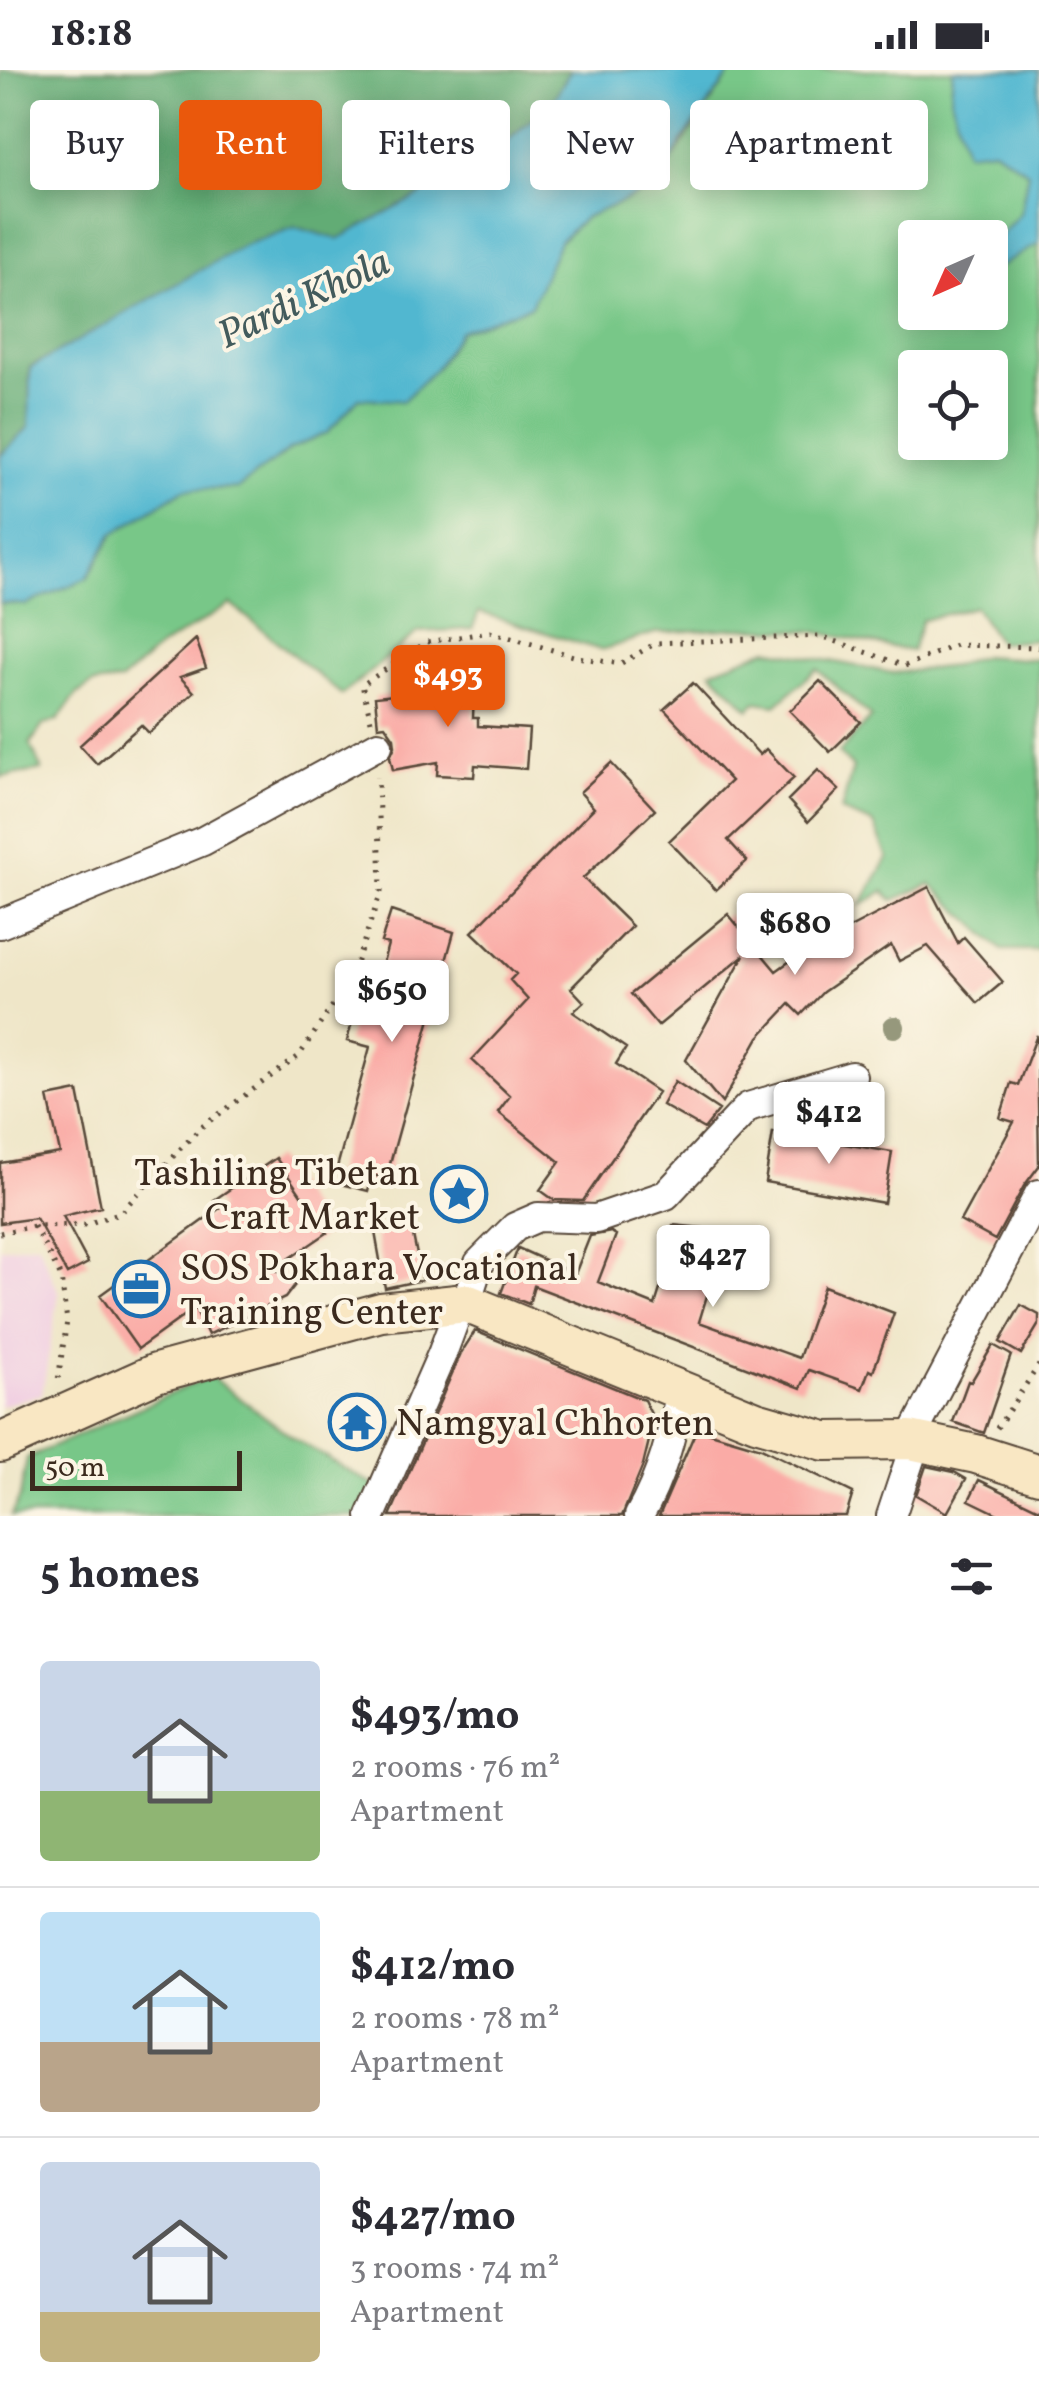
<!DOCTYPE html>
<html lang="en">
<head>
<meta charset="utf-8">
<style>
	:root { --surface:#fff; --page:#f7f7f7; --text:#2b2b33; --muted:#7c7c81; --line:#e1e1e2; --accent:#ea580c }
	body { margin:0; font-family:Vollkorn,serif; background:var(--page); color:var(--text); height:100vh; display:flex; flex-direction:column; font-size:38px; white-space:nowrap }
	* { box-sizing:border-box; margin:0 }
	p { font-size:32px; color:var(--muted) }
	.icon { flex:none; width:55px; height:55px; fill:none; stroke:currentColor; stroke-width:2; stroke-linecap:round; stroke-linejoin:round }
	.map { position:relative; height:1446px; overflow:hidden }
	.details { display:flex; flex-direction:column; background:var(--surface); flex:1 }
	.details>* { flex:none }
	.guide { position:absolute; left:30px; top:30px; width:980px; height:90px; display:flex; gap:20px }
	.needle { width:65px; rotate:225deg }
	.buttons { position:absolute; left:898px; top:150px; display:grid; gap:20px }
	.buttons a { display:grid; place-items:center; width:110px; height:110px; border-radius:10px; background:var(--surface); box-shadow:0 5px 25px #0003; font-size:50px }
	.scale { position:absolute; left:30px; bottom:25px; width:212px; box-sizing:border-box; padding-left:10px; border:5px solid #3b2a1e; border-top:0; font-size:28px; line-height:35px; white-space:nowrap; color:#3b2a1e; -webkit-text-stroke:8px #fcf5e5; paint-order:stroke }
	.price { position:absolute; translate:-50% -85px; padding:0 22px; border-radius:10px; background:#fff; color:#222; font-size:32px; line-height:65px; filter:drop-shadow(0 2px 5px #0008) }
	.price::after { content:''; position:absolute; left:50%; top:60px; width:30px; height:22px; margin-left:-15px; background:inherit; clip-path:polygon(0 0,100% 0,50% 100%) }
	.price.selected { background:var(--accent); color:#fff }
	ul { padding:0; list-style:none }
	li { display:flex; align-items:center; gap:30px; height:250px; padding:0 40px }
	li+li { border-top:2px solid var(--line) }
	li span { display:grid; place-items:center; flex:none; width:280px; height:200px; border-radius:10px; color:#555 }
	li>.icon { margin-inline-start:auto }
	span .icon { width:120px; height:120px; fill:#fffc; stroke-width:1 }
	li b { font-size:42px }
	h2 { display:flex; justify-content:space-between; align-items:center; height:120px; padding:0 40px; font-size:42px }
	.pill { padding:0 35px; border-radius:10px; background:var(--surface); box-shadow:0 5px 25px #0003; font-size:35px; line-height:90px }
	.pill.selected { background:var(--accent); color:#fff }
	.status { display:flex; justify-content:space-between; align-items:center; height:70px; padding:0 50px; background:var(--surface); direction:ltr }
	.status svg { height:28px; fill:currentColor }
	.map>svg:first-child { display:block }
</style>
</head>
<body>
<div class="status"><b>18:18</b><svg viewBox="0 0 49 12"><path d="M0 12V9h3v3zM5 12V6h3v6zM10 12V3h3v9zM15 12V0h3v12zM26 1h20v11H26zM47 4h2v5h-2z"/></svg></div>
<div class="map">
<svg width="1039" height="1446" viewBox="0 0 1039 1446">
	<rect width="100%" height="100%" fill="#fcf5e5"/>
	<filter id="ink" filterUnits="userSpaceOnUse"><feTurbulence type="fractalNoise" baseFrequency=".01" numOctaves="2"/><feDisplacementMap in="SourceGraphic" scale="20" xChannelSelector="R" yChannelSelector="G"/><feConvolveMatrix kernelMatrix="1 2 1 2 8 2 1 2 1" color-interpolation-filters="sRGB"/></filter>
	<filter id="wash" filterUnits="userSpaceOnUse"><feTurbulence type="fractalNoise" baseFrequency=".0048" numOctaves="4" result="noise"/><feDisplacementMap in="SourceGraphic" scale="40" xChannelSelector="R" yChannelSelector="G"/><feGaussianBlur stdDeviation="2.25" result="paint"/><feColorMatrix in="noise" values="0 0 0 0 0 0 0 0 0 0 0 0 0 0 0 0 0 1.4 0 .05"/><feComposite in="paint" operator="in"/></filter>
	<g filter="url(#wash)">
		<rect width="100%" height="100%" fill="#efe6c8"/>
		<!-- built -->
		<path fill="#f1d0e2" d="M38,1174L59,1223L42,1324L0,1336V1178Z"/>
		<!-- green -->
		<path fill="#78c788" stroke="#5a7853" stroke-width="2.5" fill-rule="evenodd" d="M733,0H953L951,28L994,79L1028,102L1021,142L992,176L990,177V168H915V176L903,187L915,192V242H990V202L1039,173V570L999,573L975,537L922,550L912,581L811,561L741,558L655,563L601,580L479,542L472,559L418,562L342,625L231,534L160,577L121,611L92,614L77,624L58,650L43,655L30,674L42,700L0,707V533L26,534L87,508L113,464L184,419L238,418L290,379L327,363L359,328L436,298L460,261L530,236L559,172L585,147L636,126L671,91ZM915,298H990V372H915Z
			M767,579L893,603L953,596L984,586L1039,590V880H1002L931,814L893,830L884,821L860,836L888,788L874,754L841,741L853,697L839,683L871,647L817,599L776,635L756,632L749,639L711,601Z
			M210,1306L295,1369L382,1420L368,1446H11L20,1427L27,1388Z"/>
		<!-- forest -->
		<path fill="#62ac74" stroke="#4e6b49" stroke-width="2.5" d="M0,0H571L552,32L482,92L338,169L295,157L30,297L29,357L0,386Z"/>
		<!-- water -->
		<path fill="#51b7d0" stroke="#467077" stroke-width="2.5" d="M571,0H733L682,71L671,91L636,126L585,147L559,172L531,236L460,261L436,298L403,331L359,328L327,363L290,379L238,418L184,419L113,464L87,508L26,535L0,533V386L29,357L30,298L244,175L295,157L338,169L482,92L552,32Z
			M953,0H1039V173L990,202V177L1021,142L1028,102L994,79L966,82L951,28Z"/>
		<g id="blocks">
			<!-- building -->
			<path fill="#faaba6" d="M196,569L206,598L180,607L194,622L149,663L141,655L97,694L80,675Z
				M441,597L475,598L473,648H478V656L529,659L526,699L475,695L474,707L437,705L438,692L393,700L390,687L395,676L394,668L385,655L378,656L375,627L441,620Z
				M820,611L861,652L830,682L790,641Z
				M693,613L760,685L766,679L794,708L728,770L747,791L716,820L669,771L731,711L664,639Z
				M611,693L655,740L583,808L632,856L571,918L584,932L573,942L626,978L616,994L658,1022L583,1131L554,1130L540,1120L560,1092L498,1042L510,1026L472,990L528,930L510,910L516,904L472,862L594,738L580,722Z
				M818,700L839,720L808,752L788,730Z
				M929,817L958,873L964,867L1003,912L978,933L928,876L899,891L891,875L823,922L801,945L790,934L759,967L722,1033L686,990L744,885L658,956L631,924L728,844L776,901L842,854L846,860Z
				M391,841L454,862L386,1108L372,1105L368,1121L333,1112L370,977L347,971L355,941L369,945L388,874L381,872Z
				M1037,965L1039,1096L1024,1116L995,1170L960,1151L1014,1052L1000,1048L1011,1013L1018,1015Z
				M675,1011L719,1040L704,1059L662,1035Z
				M78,1021L101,1137L63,1146L88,1193L67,1204L36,1148L0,1153V1093L60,1083L48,1027Z
				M773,1062L892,1082L884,1133L765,1112Z
				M276,1088L327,1163L274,1199L295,1215L285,1228L208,1265L195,1238L138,1279L100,1225L220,1138L214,1130Z
				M411,1155L422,1210L385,1218L375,1162Z
				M673,1155L723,1160L719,1186L699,1252L799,1288L824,1216L894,1243L873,1302L869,1300L862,1319L809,1300L801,1318L534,1216L529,1234L501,1223L518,1178L575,1204L590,1166L611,1162L616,1165L598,1212L655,1235L671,1184Z
				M1021,1235L1039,1245V1254L1021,1284L1000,1272Z
				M475,1261L644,1330L654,1350L643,1395L622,1446H390L461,1283Z
				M993,1275L1011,1285L984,1363L953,1352L968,1311L971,1312Z
				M704,1361L761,1378L853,1423L846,1446H659L694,1365Z
				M926,1396L954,1402L966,1409L947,1443L916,1425Z
				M979,1410L1039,1439V1446H1002L969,1430Z"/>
		</g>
	</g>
	<g filter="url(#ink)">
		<use href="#blocks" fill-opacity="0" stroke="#564638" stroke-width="2.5"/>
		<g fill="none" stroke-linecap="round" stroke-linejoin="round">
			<!-- street casing -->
			<g stroke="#564638" stroke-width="32">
				<path id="street" d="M0,854L203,771L378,675
					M466,1233L479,1193L515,1157L538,1147L596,1149L666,1125L748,1037L852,1006
					M910,1370L1039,1124
					M371,1446L442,1284L455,1249L453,1235
					M639,1446C662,1406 672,1365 681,1320
					M891,1446L916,1371"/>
			</g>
			<!-- secondary casing -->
			<g stroke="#564638" stroke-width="42">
				<path id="secondary" d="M0,1373L156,1303L381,1242L466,1233L756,1351L825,1371L910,1370L976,1384L1039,1404"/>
			</g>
			<!-- path -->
			<path stroke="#564638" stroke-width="5" stroke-dasharray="2.5 8" stroke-linecap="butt" d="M371,651L362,615L427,572L490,562L577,587L620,594L656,573L821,566L905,596L956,575L1039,577
				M34,1156L61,1207L67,1251L58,1310
				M0,1163L34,1156L85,1155L121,1142L200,1058L299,986L351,908L381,822L378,707
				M997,1358L1039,1295"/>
			<!-- street -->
			<use href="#street" stroke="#fff" stroke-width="28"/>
			<!-- secondary -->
			<use href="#secondary" stroke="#f9e7c3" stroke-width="38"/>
		</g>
		<!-- trees -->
		<circle fill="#96987c" cx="894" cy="957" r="11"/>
	</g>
	<!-- icons -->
	<defs>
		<g id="sight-ring" transform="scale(2.875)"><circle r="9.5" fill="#fcf5e5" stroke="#1f6fb2" stroke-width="1.5"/><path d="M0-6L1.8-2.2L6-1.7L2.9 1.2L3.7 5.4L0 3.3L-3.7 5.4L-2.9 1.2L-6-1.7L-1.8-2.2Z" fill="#1f6fb2"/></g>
		<g id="office-ring" transform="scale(2.875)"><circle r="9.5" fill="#fcf5e5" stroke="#1f6fb2" stroke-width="1.5"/><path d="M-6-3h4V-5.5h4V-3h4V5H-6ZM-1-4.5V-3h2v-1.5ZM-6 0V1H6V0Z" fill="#1f6fb2"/></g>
		<g id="temple-ring" transform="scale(2.875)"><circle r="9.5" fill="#fcf5e5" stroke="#1f6fb2" stroke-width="1.5"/><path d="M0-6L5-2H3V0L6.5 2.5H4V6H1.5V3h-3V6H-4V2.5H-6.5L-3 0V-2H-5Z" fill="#1f6fb2"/></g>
	</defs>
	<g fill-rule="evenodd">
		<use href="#sight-ring" x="459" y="1124"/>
		<use href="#office-ring" x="141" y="1219"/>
		<use href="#temple-ring" x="357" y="1352"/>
	</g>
	<g text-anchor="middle" stroke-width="8" stroke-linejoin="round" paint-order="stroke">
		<!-- poi labels -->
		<g font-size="38" fill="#3b2a1e" stroke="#fcf5e5" text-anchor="start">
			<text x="420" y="1115" text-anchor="end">Tashiling Tibetan<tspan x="420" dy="44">Craft Market</tspan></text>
			<text x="180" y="1210">SOS Pokhara Vocational<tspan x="180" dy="44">Training Center</tspan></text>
			<text x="396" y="1365">Namgyal Chhorten</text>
		</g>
		<!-- water labels -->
		<g font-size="40" font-style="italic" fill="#435b5c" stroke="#fcf5e5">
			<text transform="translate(303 227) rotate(-25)" y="14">Pardi Khola</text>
		</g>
	</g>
</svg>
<div class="buttons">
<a><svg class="needle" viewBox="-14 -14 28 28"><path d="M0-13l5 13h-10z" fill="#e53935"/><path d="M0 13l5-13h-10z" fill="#7c7c81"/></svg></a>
<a><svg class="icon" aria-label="locate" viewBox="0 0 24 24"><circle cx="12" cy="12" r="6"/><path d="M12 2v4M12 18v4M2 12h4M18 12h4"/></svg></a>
</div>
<div class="scale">50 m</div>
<b class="price selected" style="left:448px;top:660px">$493</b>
<b class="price" style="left:795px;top:908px">$680</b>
<b class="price" style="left:392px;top:975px">$650</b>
<b class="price" style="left:829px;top:1097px">$412</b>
<b class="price" style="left:713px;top:1240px">$427</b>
<div class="guide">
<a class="pill">Buy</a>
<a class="pill selected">Rent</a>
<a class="pill">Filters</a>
<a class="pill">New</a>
<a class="pill">Apartment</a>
</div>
</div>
<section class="details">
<h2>5 homes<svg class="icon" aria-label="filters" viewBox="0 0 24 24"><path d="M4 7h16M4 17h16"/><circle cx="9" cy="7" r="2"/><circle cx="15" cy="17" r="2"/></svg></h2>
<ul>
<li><span style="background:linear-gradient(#c9d6e8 65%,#8fb573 0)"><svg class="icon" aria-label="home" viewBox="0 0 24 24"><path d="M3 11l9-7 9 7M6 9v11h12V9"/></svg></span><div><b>$493/mo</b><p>2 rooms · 76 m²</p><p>Apartment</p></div></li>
<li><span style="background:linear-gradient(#bfe0f5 65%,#b9a48a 0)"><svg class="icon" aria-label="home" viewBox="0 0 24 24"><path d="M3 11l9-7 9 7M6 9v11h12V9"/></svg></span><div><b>$412/mo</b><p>2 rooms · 78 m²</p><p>Apartment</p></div></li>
<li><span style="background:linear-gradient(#c9d6e8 75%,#c2b280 0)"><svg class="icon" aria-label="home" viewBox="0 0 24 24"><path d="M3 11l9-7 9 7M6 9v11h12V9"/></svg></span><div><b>$427/mo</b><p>3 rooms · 74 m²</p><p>Apartment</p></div></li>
</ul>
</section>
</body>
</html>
